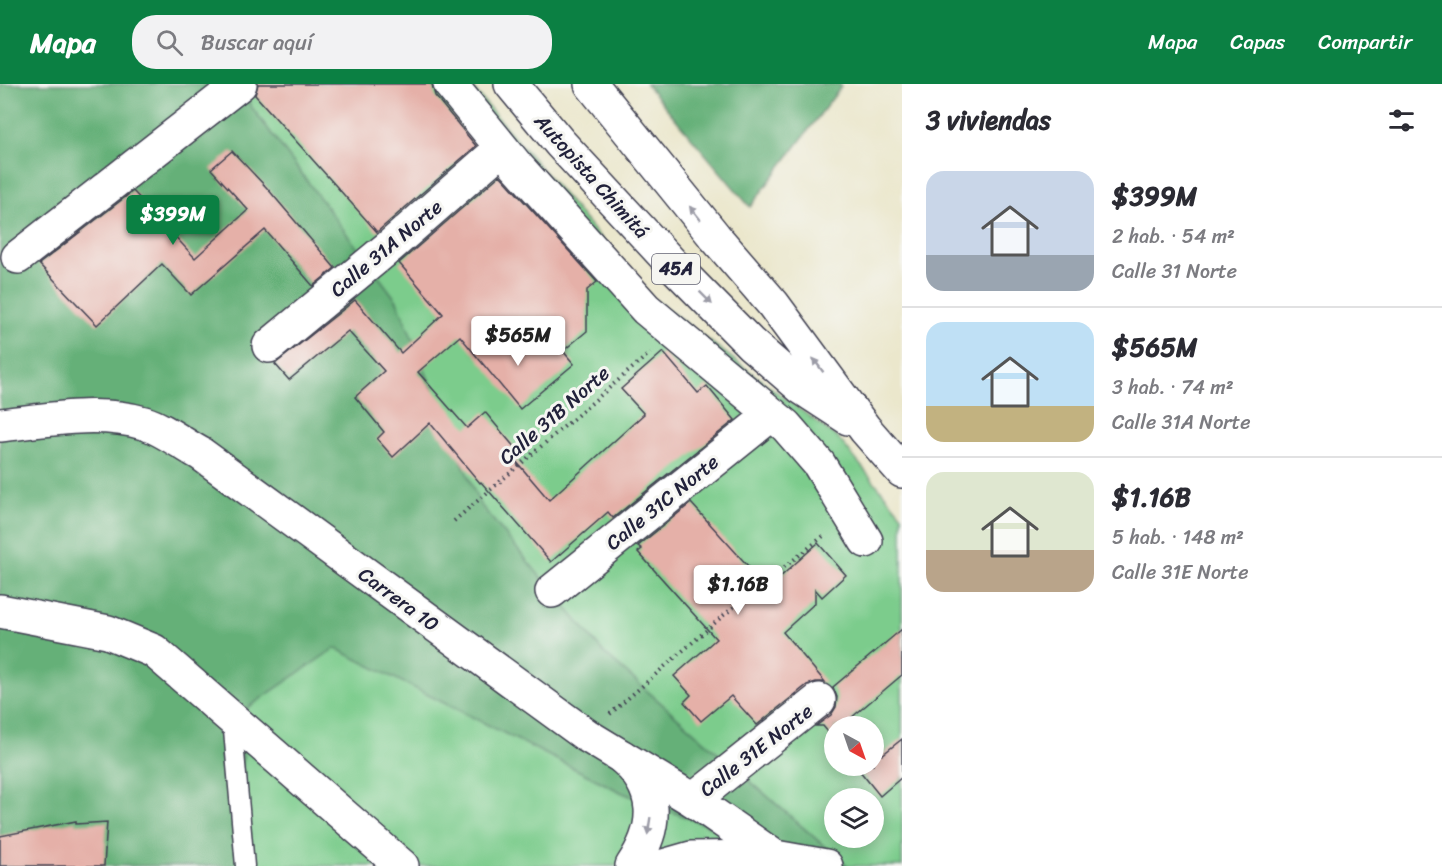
<!DOCTYPE html>
<html lang="es">
<head>
<meta charset="utf-8">
<style>
	:root { --surface:#fff; --page:#f2f2f3; --text:#2b2b33; --muted:#7c7c81; --line:#e1e1e2; --accent:#0b8043 }
	body { margin:0; font-family:Sriracha,sans-serif; background:var(--page); color:var(--text); height:100vh; display:flex; flex-direction:column; font-size:22px; white-space:nowrap }
	* { box-sizing:border-box; margin:0 }
	p { font-size:20px; color:var(--muted) }
	.icon { flex:none; width:33px; height:33px; fill:none; stroke:currentColor; stroke-width:2; stroke-linecap:round; stroke-linejoin:round }
	.map { position:relative; flex:1; overflow:hidden }
	.sheet { display:flex; flex-direction:column; background:var(--surface); width:540px }
	.sheet>* { flex:none }
	.needle { width:39px; rotate:140deg }
	.fabs { position:absolute; left:824px; top:632px; display:grid; gap:12px }
	.fabs a { display:grid; place-items:center; width:60px; height:60px; border-radius:50%; background:var(--surface); box-shadow:0 3px 15px #0003; font-size:30px }
	.price { position:absolute; translate:-50% -51px; padding:0 14px; border-radius:6px; background:#fff; color:#222; font-size:20px; line-height:39px; filter:drop-shadow(0 2px 3px #0008) }
	.price::after { content:''; position:absolute; left:50%; top:36px; width:18px; height:14px; margin-left:-9px; background:inherit; clip-path:polygon(0 0,100% 0,50% 100%) }
	.price.active { background:var(--accent); color:#fff }
	ul { padding:0; list-style:none }
	li { display:flex; align-items:center; gap:18px; height:150px; padding:0 24px }
	li+li { border-top:2px solid var(--line) }
	li span { display:grid; place-items:center; flex:none; width:168px; height:120px; border-radius:18px; color:#555 }
	li>.icon { margin-inline-start:auto }
	span .icon { width:72px; height:72px; fill:#fffc; stroke-width:1 }
	li b { font-size:26px }
	h2 { display:flex; justify-content:space-between; align-items:center; height:72px; padding:0 24px; font-size:26px }
	header { display:flex; align-items:center; gap:36px; box-sizing:border-box; height:84px; padding:0 30px; background:var(--accent); color:#fff }
	header strong { font-size:28px }
	nav { display:flex; gap:33px; margin-inline-start:auto; font-size:21px }
	.search { width:420px; height:54px; background:var(--page); display:flex; align-items:center; gap:15px; box-sizing:border-box; padding:0 21px; border-radius:24px; color:var(--muted); font-size:22px }
	main { display:flex; flex:1; min-height:0 }
	.map>svg:first-child { display:block }
</style>
</head>
<body>
<header>
<strong>Mapa</strong>
<div class="search"><svg class="icon" aria-label="search" viewBox="0 0 24 24"><circle cx="10" cy="10" r="6"/><path d="M15 15l6 6"/></svg>Buscar aquí</div>
<nav><a>Mapa</a><a>Capas</a><a>Compartir</a></nav>
</header>
<main>
<div class="map">
<svg width="902" height="782" viewBox="0 0 902 782">
	<rect width="100%" height="100%" fill="#f6f6f2"/>
	<filter id="ink" filterUnits="userSpaceOnUse"><feTurbulence type="fractalNoise" baseFrequency=".0167" numOctaves="2"/><feDisplacementMap in="SourceGraphic" scale="12" xChannelSelector="R" yChannelSelector="G"/><feConvolveMatrix kernelMatrix="1 2 1 2 8 2 1 2 1" color-interpolation-filters="sRGB"/></filter>
	<filter id="wash" filterUnits="userSpaceOnUse"><feTurbulence type="fractalNoise" baseFrequency=".008" numOctaves="4" result="noise"/><feDisplacementMap in="SourceGraphic" scale="24" xChannelSelector="R" yChannelSelector="G"/><feGaussianBlur stdDeviation="1.35" result="paint"/><feColorMatrix in="noise" values="0 0 0 0 0 0 0 0 0 0 0 0 0 0 0 0 0 1.4 0 .05"/><feComposite in="paint" operator="in"/></filter>
	<g filter="url(#wash)">
		<rect width="100%" height="100%" fill="#ebe7cc"/>
		<!-- green -->
		<path fill="#7ccc8c" stroke="#4f7764" stroke-width="1.5" fill-rule="evenodd" d="M242,0H469L651,213L838,354L902,431V782H847L605,570L478,419L397,217L250,21ZM834,642H873V681H834ZM834,714H873V753H834Z
			M335,564L623,709L813,782H242L243,627Z"/>
		<!-- forest -->
		<path fill="#65b078" stroke="#44695a" stroke-width="1.5" d="M0,0H242L250,21L397,217L479,419L605,570L847,782H813L623,709L335,564L243,627L242,782H0Z
			M646,0H840L841,3L750,123Z"/>
		<g id="blocks">
			<!-- building -->
			<path fill="#e5b0a8" d="M258,0H432L435,12L476,62L377,148L255,11Z
				M232,67L267,104L335,184L313,202L265,146L191,211L162,180L97,241L39,180L133,107L195,174L248,126L211,85Z
				M500,91L597,198L587,206V247L563,267L574,280L520,325L460,252L418,288L467,344L485,328L521,371L515,376L549,416L644,330L621,305L663,268L698,309L707,302L735,336L613,434L608,428L551,478L481,398L480,399L430,339L393,373L377,355L384,348L355,313L384,287L348,247L289,296L275,280L355,216L401,269L443,230L399,179Z
				M691,419L768,504L818,459L846,491L822,513L815,505V519L783,548L825,598H816L807,601L757,641L731,612L701,637L684,618L691,611L674,592L716,555L638,468L642,465L638,462Z
				M902,545V591L851,634L858,642H834V655L823,642H816L831,631L836,623L837,613L833,603Z
				M902,655V693L880,712L855,681H873V660L882,671Z
				M76,737V740L107,738L104,782H0V752Z"/>
		</g>
	</g>
	<g filter="url(#ink)">
		<use href="#blocks" fill-opacity="0" stroke="#404051" stroke-width="1.5"/>
		<g fill="none" stroke-linecap="round" stroke-linejoin="round">
			<!-- lane casing -->
			<g stroke="#404051" stroke-width="21">
				<path id="lane" d="M232,635L245,782"/>
			</g>
			<!-- street casing -->
			<g stroke="#404051" stroke-width="36">
				<path id="street" d="M450,0L516,81L646,225L786,342L819,380L866,457
					M18,173L240,0
					M269,262L389,163L502,64
					M0,341C46,336 98,326 144,339C162,344 184,361 201,370L586,651L693,716L775,773
					M552,507L772,330
					M0,527L108,548L154,567L402,782
					M693,716L819,616"/>
			</g>
			<!-- secondary casing -->
			<g stroke="#404051" stroke-width="36">
				<path id="secondary" d="M622,673C659,705 659,742 632,782
					M663,782L691,774L775,773L826,782"/>
			</g>
			<!-- highway casing -->
			<g stroke="#404051" stroke-width="36">
				<path id="highway" d="M511,0L560,59L675,183L751,260L802,304L848,334
					M591,0L715,153L773,220L865,345L902,387"/>
			</g>
			<!-- path -->
			<path stroke="#404051" stroke-width="4" stroke-dasharray="1.5 4.5" stroke-linecap="butt" d="M454,437L650,269
				M610,630L724,531L826,450"/>
			<!-- lane -->
			<use href="#lane" stroke="#fff" stroke-width="18"/>
			<!-- street -->
			<use href="#street" stroke="#fff" stroke-width="33"/>
			<!-- secondary -->
			<use href="#secondary" stroke="#fff" stroke-width="33"/>
			<!-- highway -->
			<use href="#highway" stroke="#fff" stroke-width="33"/>
		</g>
		<!-- one-way arrows -->
		<defs><path id="oneway-solid" d="M-6-.8H1V-3.2L6.5 0L1 3.2V.8H-6Z" transform="scale(1.5)"/></defs>
		<g fill="#9c9ca7">
			<use href="#oneway-solid" transform="translate(695 129) rotate(-129)"/>
			<use href="#oneway-solid" transform="translate(706 214) rotate(45)"/>
			<use href="#oneway-solid" transform="translate(818 281) rotate(-127)"/>
			<use href="#oneway-solid" transform="translate(649 742) rotate(99)"/>
		</g>
	</g>
	<g text-anchor="middle" stroke-width="6" stroke-linejoin="round" paint-order="stroke">
		<!-- shield labels -->
		<rect fill="#f6f6f2" stroke="#626272" stroke-width="1.5" x="652" y="170" width="48" height="30" rx="4.5"/>
		<g font-size="18" font-weight="bold" fill="#22223b">
			<text x="676" y="191">45A</text>
		</g>
		<!-- street labels -->
		<g font-size="20" fill="#22223b" stroke="#f6f6f2">
			<text transform="translate(592 92) rotate(48)" y="7">Autopista Chimitá</text>
			<text transform="translate(386 164) rotate(-40)" y="7">Calle 31A Norte</text>
			<text transform="translate(554 331) rotate(-41)" y="7">Calle 31B Norte</text>
			<text transform="translate(662 418) rotate(-39)" y="7">Calle 31C Norte</text>
			<text transform="translate(399 515) rotate(36)" y="7">Carrera 10</text>
			<text transform="translate(756 666) rotate(-38)" y="7">Calle 31E Norte</text>
		</g>
	</g>
</svg>
<div class="fabs">
<a><svg class="needle" viewBox="-14 -14 28 28"><path d="M0-13l5 13h-10z" fill="#e53935"/><path d="M0 13l5-13h-10z" fill="#7c7c81"/></svg></a>
<a><svg class="icon" aria-label="layers" viewBox="0 0 24 24"><path d="M12 4l9 5-9 5-9-5zM3 14l9 5 9-5"/></svg></a>
</div>
<b class="price active" style="left:173px;top:162px">$399M</b>
<b class="price" style="left:518px;top:283px">$565M</b>
<b class="price" style="left:738px;top:532px">$1.16B</b>
</div>
<section class="sheet">
<h2>3 viviendas<svg class="icon" aria-label="filters" viewBox="0 0 24 24"><path d="M4 7h16M4 17h16"/><circle cx="9" cy="7" r="2"/><circle cx="15" cy="17" r="2"/></svg></h2>
<ul>
<li><span style="background:linear-gradient(#c9d6e8 70%,#9aa5b1 0)"><svg class="icon" aria-label="home" viewBox="0 0 24 24"><path d="M3 11l9-7 9 7M6 9v11h12V9"/></svg></span><div><b>$399M</b><p>2 hab. · 54 m²</p><p>Calle 31 Norte</p></div></li>
<li><span style="background:linear-gradient(#bfe0f5 70%,#c2b280 0)"><svg class="icon" aria-label="home" viewBox="0 0 24 24"><path d="M3 11l9-7 9 7M6 9v11h12V9"/></svg></span><div><b>$565M</b><p>3 hab. · 74 m²</p><p>Calle 31A Norte</p></div></li>
<li><span style="background:linear-gradient(#dfe7d0 65%,#b9a48a 0)"><svg class="icon" aria-label="home" viewBox="0 0 24 24"><path d="M3 11l9-7 9 7M6 9v11h12V9"/></svg></span><div><b>$1.16B</b><p>5 hab. · 148 m²</p><p>Calle 31E Norte</p></div></li>
</ul>
</section>
</main>
</body>
</html>
